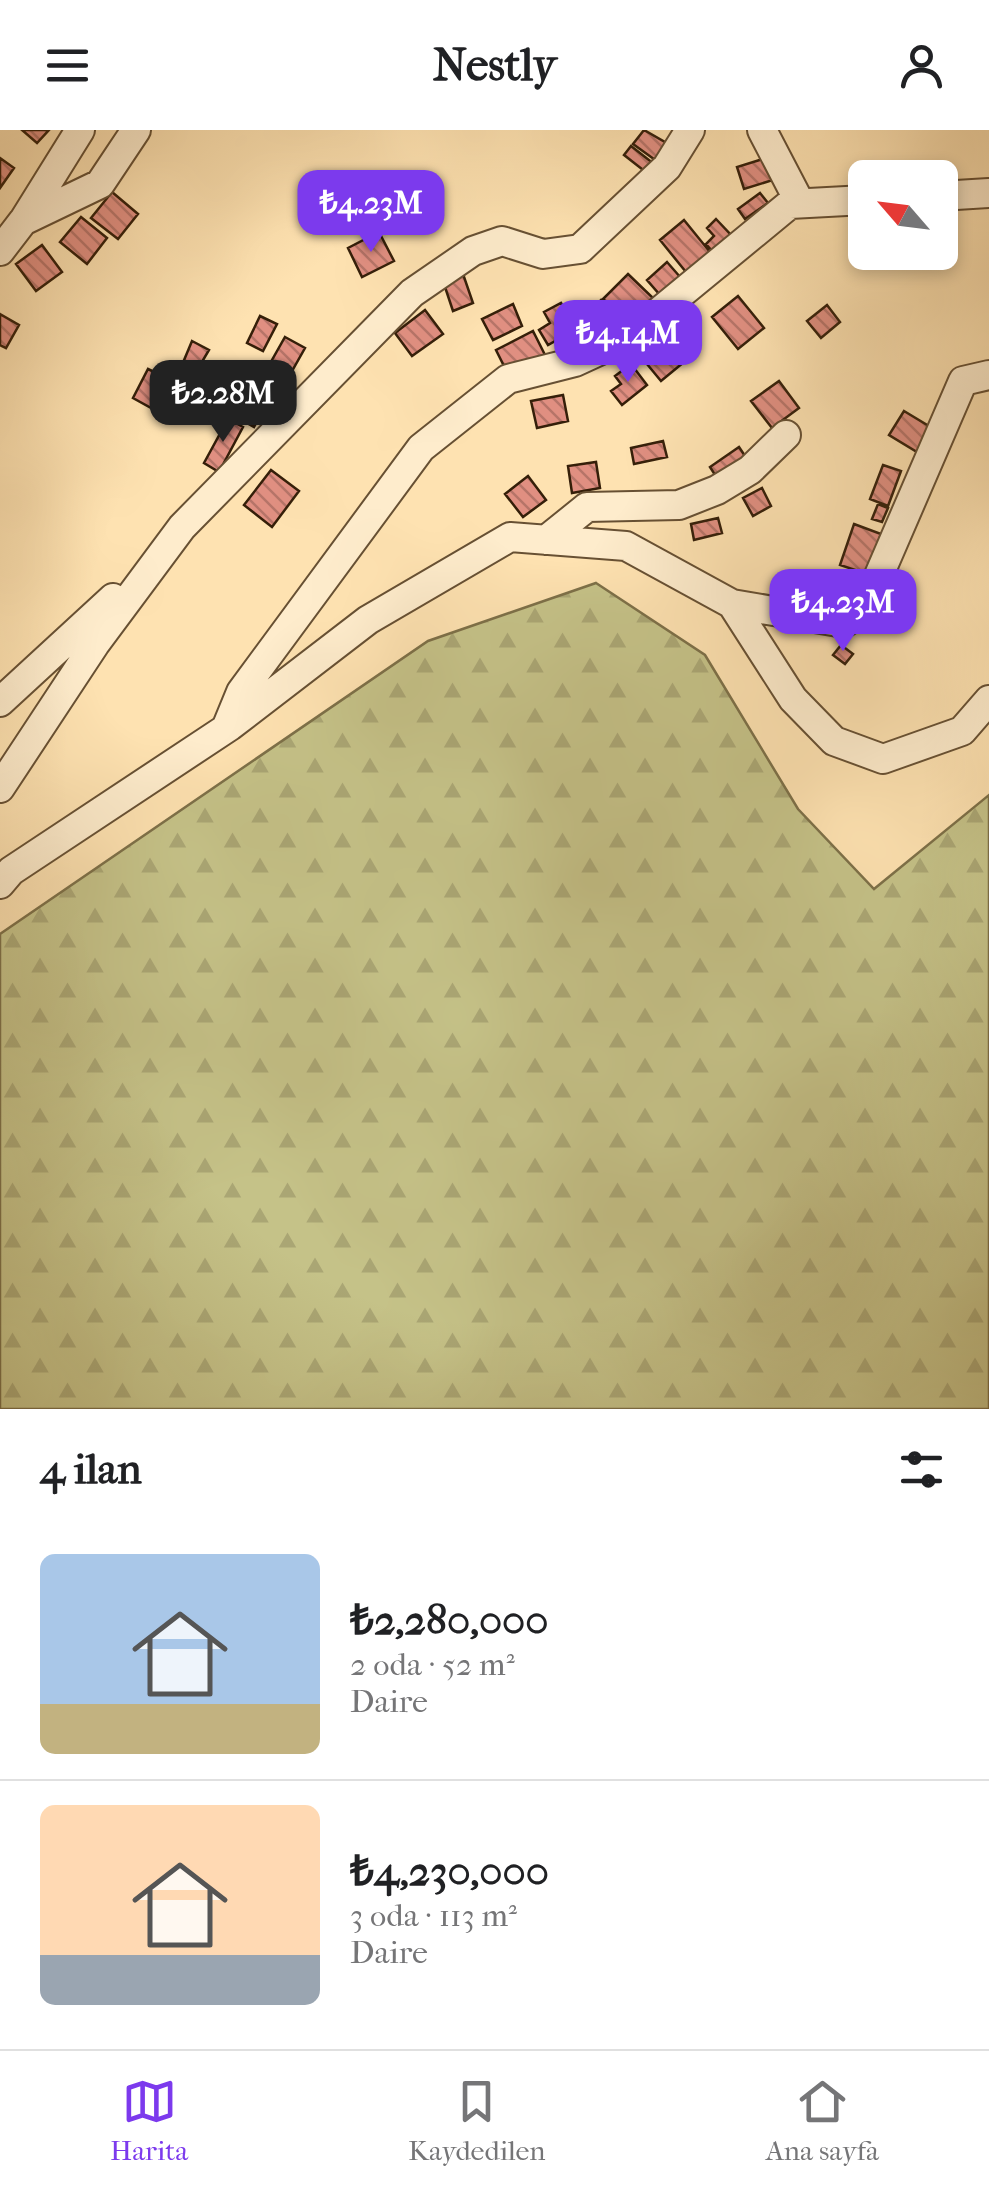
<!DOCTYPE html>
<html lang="tr">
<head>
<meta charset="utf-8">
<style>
	:root { --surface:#fff; --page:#f6f6f6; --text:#202124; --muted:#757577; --line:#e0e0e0; --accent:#7c3aed }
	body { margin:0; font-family:"IM FELL French Canon",serif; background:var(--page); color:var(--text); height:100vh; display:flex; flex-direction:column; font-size:38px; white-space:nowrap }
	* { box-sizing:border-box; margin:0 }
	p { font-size:32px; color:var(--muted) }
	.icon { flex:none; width:55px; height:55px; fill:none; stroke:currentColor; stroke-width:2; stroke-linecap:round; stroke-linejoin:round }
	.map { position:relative; height:1279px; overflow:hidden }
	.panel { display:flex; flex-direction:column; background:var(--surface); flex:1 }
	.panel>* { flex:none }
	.needle { width:65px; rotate:298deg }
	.controls { position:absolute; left:848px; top:30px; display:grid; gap:20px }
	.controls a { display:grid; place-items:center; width:110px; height:110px; border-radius:15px; background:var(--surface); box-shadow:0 5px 15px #0003; font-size:50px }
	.price { position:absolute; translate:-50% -85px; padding:0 22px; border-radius:20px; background:var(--accent); color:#fff; font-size:32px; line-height:65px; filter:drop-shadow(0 2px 5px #0008) }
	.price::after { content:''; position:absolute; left:50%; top:60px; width:30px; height:22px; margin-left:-15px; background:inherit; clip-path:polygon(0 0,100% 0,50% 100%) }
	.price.selected { background:#222; color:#fff }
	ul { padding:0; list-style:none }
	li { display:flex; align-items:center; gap:30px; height:250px; padding:0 40px }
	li+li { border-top:2px solid var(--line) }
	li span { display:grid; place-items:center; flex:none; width:280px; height:200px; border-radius:15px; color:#555 }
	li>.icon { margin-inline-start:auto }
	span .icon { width:120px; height:120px; fill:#fffc; stroke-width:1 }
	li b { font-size:42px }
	h2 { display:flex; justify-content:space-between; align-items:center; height:120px; padding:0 40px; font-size:42px }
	header { display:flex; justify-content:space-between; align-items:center; height:130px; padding:0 40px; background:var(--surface); font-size:45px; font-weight:700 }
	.dock { display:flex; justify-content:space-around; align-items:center; height:140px; border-top:2px solid var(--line); background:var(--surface); font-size:28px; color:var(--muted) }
	.dock a { display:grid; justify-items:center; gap:5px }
	.dock .selected { color:var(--accent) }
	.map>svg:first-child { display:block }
</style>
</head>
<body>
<header><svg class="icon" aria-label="menu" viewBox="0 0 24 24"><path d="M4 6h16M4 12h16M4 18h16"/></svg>Nestly<svg class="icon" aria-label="person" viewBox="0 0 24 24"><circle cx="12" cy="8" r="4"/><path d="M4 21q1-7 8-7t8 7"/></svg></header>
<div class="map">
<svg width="989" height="1279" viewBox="0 0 989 1279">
	<defs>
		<pattern id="forest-firs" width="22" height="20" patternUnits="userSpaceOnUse" patternTransform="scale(2.5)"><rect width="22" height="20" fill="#c5c288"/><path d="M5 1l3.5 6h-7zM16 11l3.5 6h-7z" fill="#aaa674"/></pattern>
		<pattern id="building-back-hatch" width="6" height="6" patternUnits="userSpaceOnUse" patternTransform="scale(2.5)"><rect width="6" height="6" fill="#e08f81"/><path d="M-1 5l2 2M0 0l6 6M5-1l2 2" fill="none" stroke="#b67468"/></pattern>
	</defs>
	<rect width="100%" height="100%" fill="#fee2b1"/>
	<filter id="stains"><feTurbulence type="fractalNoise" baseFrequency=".002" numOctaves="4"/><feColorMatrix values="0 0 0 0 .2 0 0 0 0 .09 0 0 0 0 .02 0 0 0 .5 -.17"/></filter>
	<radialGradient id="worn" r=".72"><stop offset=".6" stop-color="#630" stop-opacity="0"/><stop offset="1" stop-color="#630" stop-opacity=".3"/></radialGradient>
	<!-- forest -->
	<path fill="url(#forest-firs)" stroke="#7d7048" stroke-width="2.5" d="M596,453L705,525L798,679L874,759L989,665V1279H0V804L428,511Z"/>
	<!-- building -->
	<path fill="url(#building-back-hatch)" stroke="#351f09" stroke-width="2.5" d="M22,0H49L37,13Z
		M644,0L670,15L658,32L633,14Z
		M631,16L654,34L647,43L624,25Z
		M0,28L14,38L0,58Z
		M766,28L773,50L744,59L737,37Z
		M112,62L138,84L118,109L91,88Z
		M760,63L768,73L745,89L738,79Z
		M81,87L107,108L87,134L60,112Z
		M716,89L731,105L712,121L706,114L714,106L707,98Z
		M684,90L710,122L686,142L660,110Z
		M379,102L394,131L362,147L348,118Z
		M42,115L62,142L36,161L16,134Z
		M667,132L681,148L660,165L647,150Z
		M463,144L473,173L453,181L443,151Z
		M628,144L654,169L629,194L603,169Z
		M738,166L764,198L738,219L712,187Z
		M601,170L627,197L618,206L592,179Z
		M561,173L568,185L577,180L585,194L548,215L539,200L550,193L544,182Z
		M513,174L522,196L493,210L482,189Z
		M827,175L840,192L821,208L807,191Z
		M425,180L443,204L412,226L395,203Z
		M0,184L19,195L6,218L0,215Z
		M260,186L277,194L263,221L247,213Z
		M533,201L545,225L508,244L496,220Z
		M285,207L305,218L292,241L272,230Z
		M666,209L684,232L661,251L642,228Z
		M192,211L209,220L189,254L177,247Z
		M631,234L647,255L622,275L611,261L621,254L615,246Z
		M148,239L169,249L153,279L133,268Z
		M779,251L799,278L772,298L751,271Z
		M233,252L268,271L254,297L219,277Z
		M563,265L568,291L537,298L531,271Z
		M904,281L932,298L917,322L889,305Z
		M228,289L243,297L219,342L204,333Z
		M663,311L667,327L634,334L631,318Z
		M739,317L749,332L719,351L710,337Z
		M596,332L600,358L572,363L568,336Z
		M883,335L901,341L888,376L870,369Z
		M271,340L299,361L272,397L244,375Z
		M528,346L546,370L523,387L505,364Z
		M762,358L771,376L753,386L743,368Z
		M878,374L888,378L882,392L872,389Z
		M718,388L722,403L694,410L691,394Z
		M854,394L881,404L867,444L840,435Z
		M841,515L853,524L845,534L833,525Z"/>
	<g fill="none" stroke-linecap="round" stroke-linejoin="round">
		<!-- minor casing -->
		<g stroke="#675033" stroke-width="32">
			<path id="minor" d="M762,0L800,73
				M940,66L989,63
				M24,90L80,0
				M0,121L23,91L100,54L136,0
				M546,410L587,377L679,375L717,360L750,340L786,305
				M732,474L844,493L864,480L963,251L989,245
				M0,572L113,468
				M227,596L241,562L421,318L508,249L575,232L627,208L790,74L865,70
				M0,658L95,514L182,397L412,163L473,121L502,111L543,124L580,119L667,37L690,0
				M0,754L11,741L230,596L368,490L510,407L626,416L732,474L793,569L834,611L883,629L962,601L989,570"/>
		</g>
		<!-- minor -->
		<use href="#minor" stroke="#feeccc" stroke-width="28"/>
	</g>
	<rect width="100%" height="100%" filter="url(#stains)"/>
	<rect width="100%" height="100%" fill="url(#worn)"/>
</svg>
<div class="controls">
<a><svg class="needle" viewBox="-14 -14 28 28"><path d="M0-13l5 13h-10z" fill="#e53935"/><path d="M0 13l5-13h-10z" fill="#757577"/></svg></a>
</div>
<b class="price" style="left:371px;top:125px">₺4.23M</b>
<b class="price" style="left:628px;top:255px">₺4.14M</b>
<b class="price selected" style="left:223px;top:315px">₺2.28M</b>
<b class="price" style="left:843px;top:524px">₺4.23M</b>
</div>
<section class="panel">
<h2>4 ilan<svg class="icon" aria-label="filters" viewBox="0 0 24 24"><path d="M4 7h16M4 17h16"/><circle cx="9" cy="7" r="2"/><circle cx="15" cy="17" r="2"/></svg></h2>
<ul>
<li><span style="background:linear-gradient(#a9c7e8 75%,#c2b280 0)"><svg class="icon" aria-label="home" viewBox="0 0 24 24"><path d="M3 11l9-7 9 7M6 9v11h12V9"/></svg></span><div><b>₺2,280,000</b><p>2 oda · 52 m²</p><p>Daire</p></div></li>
<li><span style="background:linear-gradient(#ffd9b3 75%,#9aa5b1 0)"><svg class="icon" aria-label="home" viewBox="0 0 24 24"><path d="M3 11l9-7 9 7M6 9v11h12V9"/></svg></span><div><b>₺4,230,000</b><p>3 oda · 113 m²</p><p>Daire</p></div></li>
</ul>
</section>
<nav class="dock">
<a class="selected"><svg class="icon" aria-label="map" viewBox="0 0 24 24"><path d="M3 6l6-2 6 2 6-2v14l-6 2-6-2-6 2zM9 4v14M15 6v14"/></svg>Harita</a>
<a><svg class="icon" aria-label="saved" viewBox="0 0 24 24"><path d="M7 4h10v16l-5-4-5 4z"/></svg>Kaydedilen</a>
<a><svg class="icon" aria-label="home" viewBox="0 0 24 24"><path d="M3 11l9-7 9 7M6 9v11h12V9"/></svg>Ana sayfa</a>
</nav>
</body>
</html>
